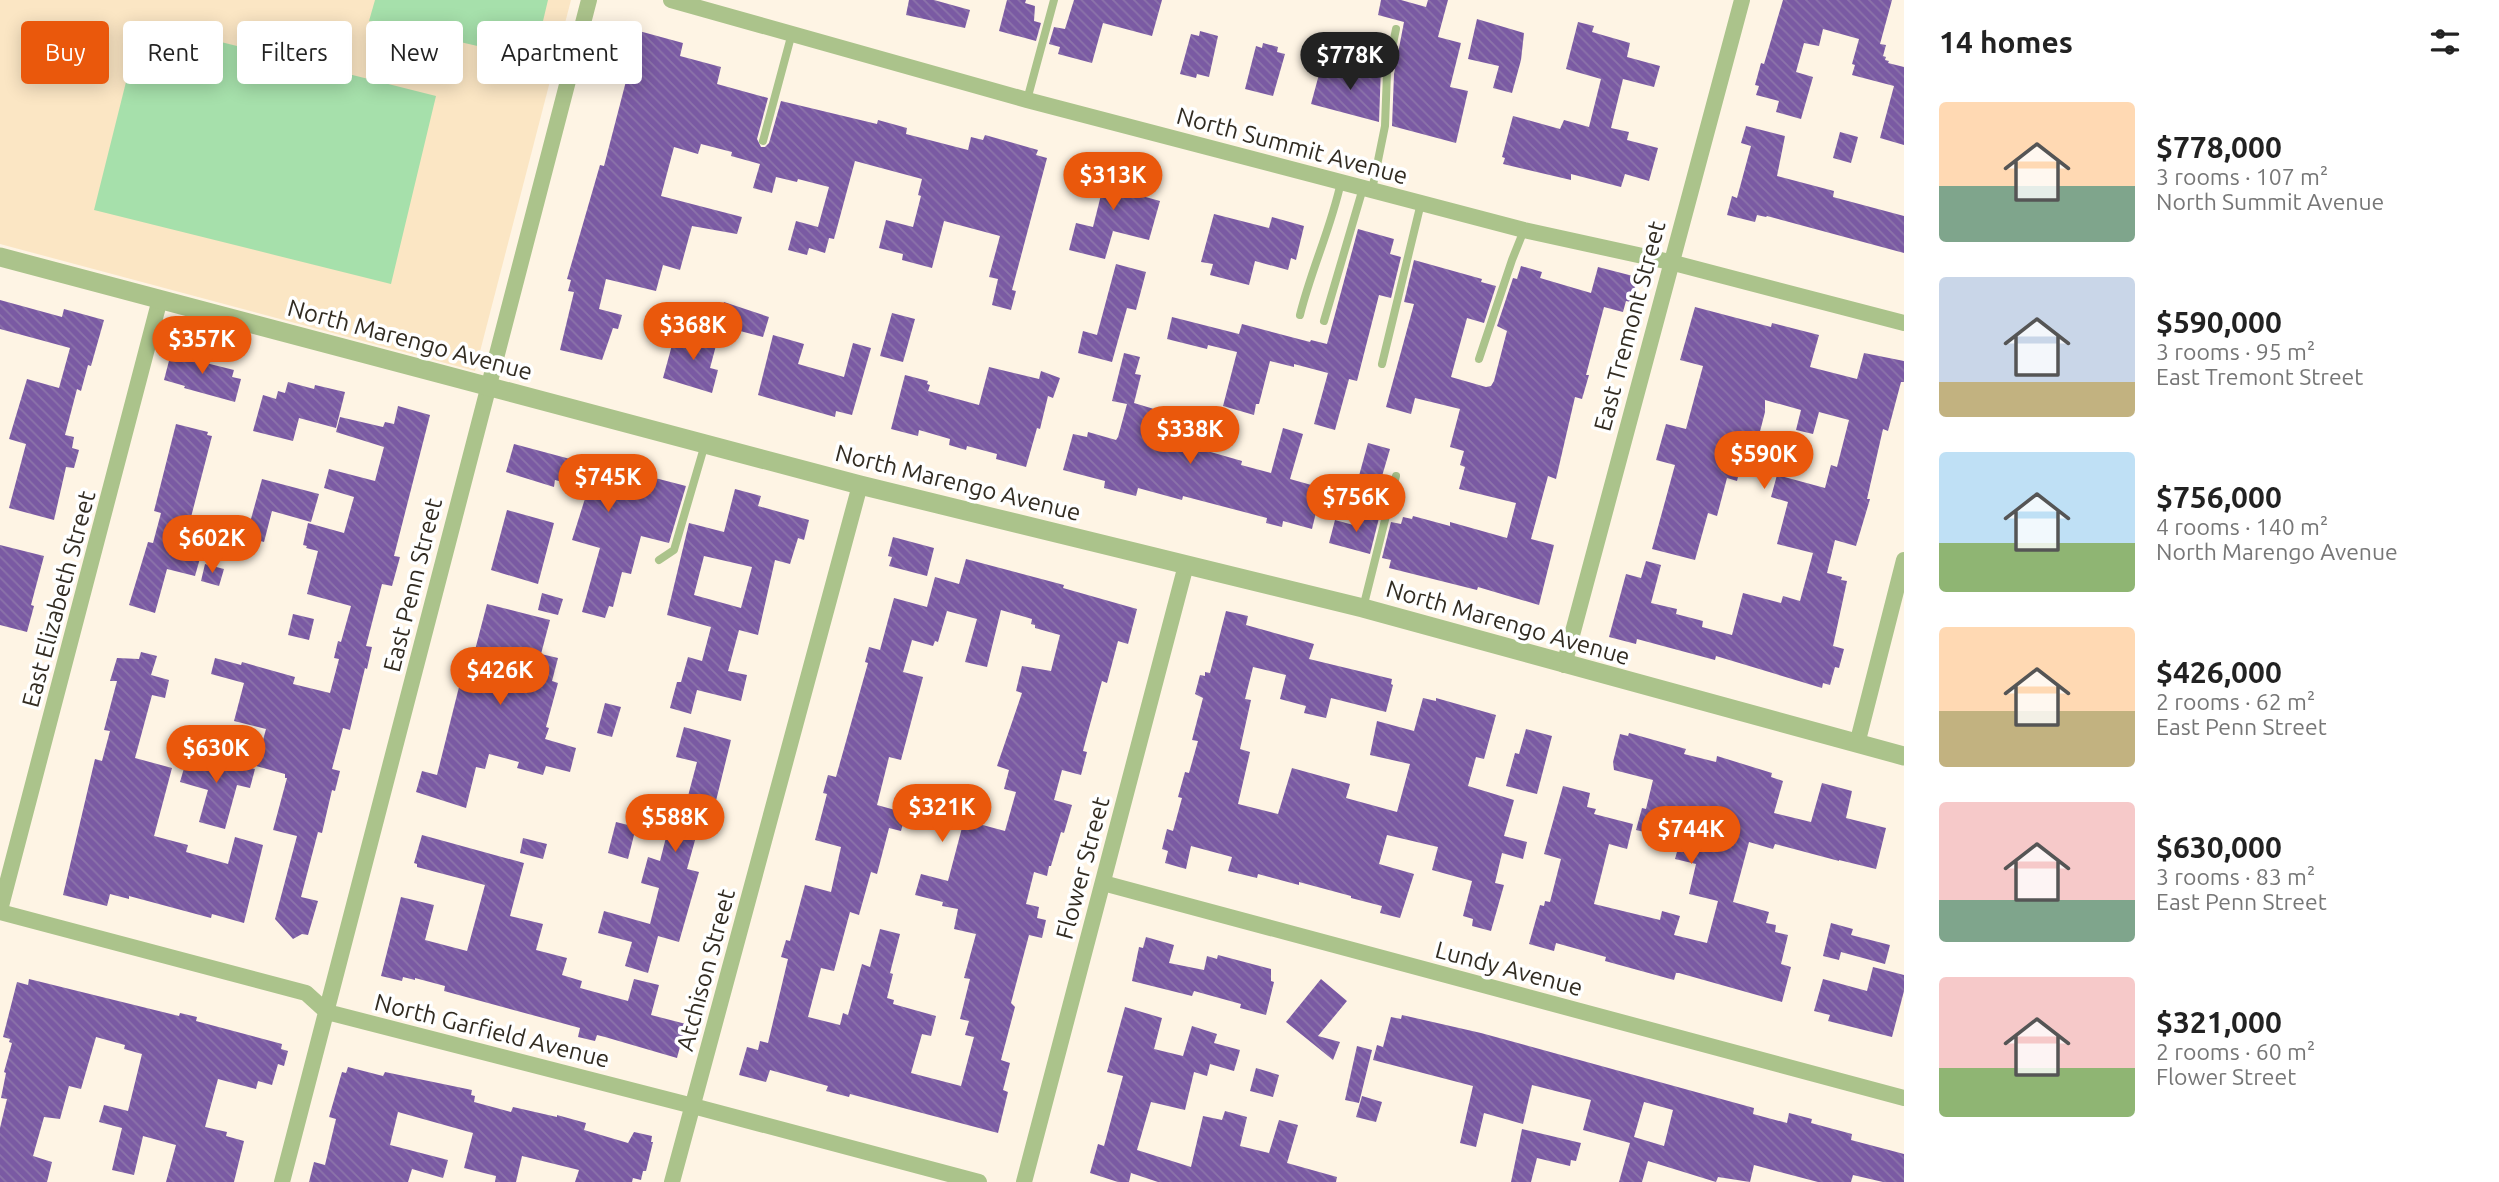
<!DOCTYPE html>
<html lang="en">
<head>
<meta charset="utf-8">
<style>
	:root { --surface:#fff; --page:#f6f6f6; --text:#222; --muted:#767676; --accent:#ea580c }
	body { margin:0; font-family:Ubuntu,sans-serif; background:var(--page); color:var(--text); height:100vh; display:flex; flex-direction:column; font-size:26px; white-space:nowrap }
	* { box-sizing:border-box; margin:0 }
	p { font-size:23px; color:var(--muted) }
	.icon { flex:none; width:38px; height:38px; fill:none; stroke:currentColor; stroke-width:2; stroke-linecap:round; stroke-linejoin:round }
	.map { position:relative; flex:1; overflow:hidden }
	.panel { display:flex; flex-direction:column; background:var(--surface); width:595px }
	.panel>* { flex:none }
	.hud { position:absolute; left:21px; top:21px; width:665px; height:63px; display:flex; gap:14px }
	.price { position:absolute; translate:-50% -60px; padding:0 16px; border-radius:24px; background:var(--accent); color:#fff; font-size:23px; line-height:46px; filter:drop-shadow(0 2px 4px #0008) }
	.price::after { content:''; position:absolute; left:50%; top:42px; width:21px; height:16px; margin-left:-10px; background:inherit; clip-path:polygon(0 0,100% 0,50% 100%) }
	.price.current { background:#222; color:#fff }
	ul { padding:0; list-style:none }
	li { display:flex; align-items:center; gap:21px; height:175px; padding:0 35px }
	li span { display:grid; place-items:center; flex:none; width:196px; height:140px; border-radius:7px; color:#555 }
	li>.icon { margin-inline-start:auto }
	span .icon { width:84px; height:84px; fill:#fffc; stroke-width:1 }
	li b { font-size:30px }
	h2 { display:flex; justify-content:space-between; align-items:center; height:84px; padding:0 35px; font-size:30px }
	.tag { padding:0 24px; border-radius:7px; background:var(--surface); box-shadow:0 4px 18px #0003; font-size:24px; line-height:63px }
	.tag.current { background:var(--accent); color:#fff }
	main { display:flex; flex:1; min-height:0 }
	.map>svg:first-child { display:block }
</style>
</head>
<body>
<main>
<div class="map">
<svg width="1904" height="1182" viewBox="0 0 1904 1182">
	<defs>
		<pattern id="building-back-hatch" width="6" height="6" patternUnits="userSpaceOnUse" patternTransform="scale(1.75)"><rect width="6" height="6" fill="#7a5aa3"/><path d="M-1 5l2 2M0 0l6 6M5-1l2 2" fill="none" stroke="#8c74aa"/></pattern>
	</defs>
	<rect width="100%" height="100%" fill="#fef4e4"/>
	<!-- built -->
	<path fill="#fbe6c4" d="M0,0H571L475,371L0,244Z"/>
	<!-- pitch -->
	<path fill="#a6e0ab" d="M375,0H548L534,59L369,21Z
		M141,22L436,96L391,284L94,210Z"/>
	<!-- building -->
	<path fill="url(#building-back-hatch)" fill-rule="evenodd" d="M909,0H934L970,10L965,28L906,15Z
		M1007,0H1026L1025,3L1035,6L1034,21L1041,23L1036,41L999,31Z
		M1074,0H1162L1152,36L1103,23L1092,63L1058,54L1060,47L1049,44L1054,27L1065,29Z
		M1381,0H1401L1426,7L1428,0H1448L1438,37L1461,43L1450,87L1468,91L1456,143L1392,126L1394,74L1404,22L1378,15Z
		M1783,0H1892L1880,44L1886,45L1883,56L1886,57L1885,60L1889,61L1888,63L1904,67V145L1880,138L1894,86L1852,75L1855,65L1852,64L1859,39L1823,29L1819,46L1804,43L1796,72L1813,77L1801,119L1776,112L1779,101L1756,95L1759,86L1755,85L1761,63L1764,64Z
		M1477,19L1524,33L1521,60L1512,93L1493,88L1499,66L1468,59Z
		M1578,22L1594,26L1592,32L1630,43L1627,57L1660,66L1654,87L1623,79L1611,128L1629,132L1627,140L1658,148L1649,181L1625,174L1621,187L1571,174V180L1503,164L1505,158L1502,157L1513,116L1560,129L1564,120L1589,127L1601,79L1566,69Z
		M639,31L683,43L680,56L721,67L717,84L768,98L757,139L761,147H765L769,143L781,101L877,124L878,120L907,128L906,134L968,150L971,137L983,140L985,135L1038,150L1036,155L1047,158L1012,290L1016,291L1011,310L992,305L998,279L989,277L1000,236L944,221L932,268L902,260L903,254L879,248L886,220L913,227L921,196L918,195L922,179L855,161L834,239L829,238L825,253L809,248L807,255L788,250L796,221L818,227L829,187L798,179L797,182L776,177L772,193L753,188L760,164L731,156L732,152L701,144L698,154L674,147L661,196L742,217L737,234L692,226L680,270L663,265L656,291L606,279L599,309L622,315L618,329L613,328L602,360L560,350L574,292L568,291L571,280L567,279L600,165L604,166Z
		M1200,31L1218,36L1209,77L1197,74L1196,78L1180,74L1191,34L1199,36Z
		M1263,43L1278,47L1277,52L1285,54L1273,96L1245,89L1256,46L1262,48Z
		M1367,63L1381,67L1379,122L1311,104L1321,67L1363,78Z
		M1746,126L1785,136L1777,176L1834,191L1833,197L1904,216V253L1767,216L1766,217L1757,215L1755,222L1727,215L1732,196L1737,198L1751,146L1741,143Z
		M1840,132L1858,137L1851,163L1833,158Z
		M1093,161L1129,170L1124,191L1160,201L1149,240L1113,231L1105,259L1069,250L1076,223L1093,227L1101,195L1085,191Z
		M1214,214L1269,228L1272,217L1304,226L1296,260L1291,258L1288,270L1255,261L1249,285L1210,275L1213,264L1201,262Z
		M1358,229L1394,239L1390,254L1401,257L1391,298L1379,295L1357,381L1349,379L1335,430L1314,424L1328,373L1294,364V367L1270,361L1259,404H1256L1254,415L1223,406L1237,352L1208,345L1207,349L1167,339L1172,317L1239,334L1242,324L1310,342L1311,340L1327,344Z
		M1414,260L1482,279L1481,282L1496,286L1484,323L1467,318L1451,377L1486,387L1491,386L1494,381L1507,331L1497,326L1513,278L1517,279L1521,266L1542,272L1540,278L1591,293L1598,267L1633,276L1631,283L1636,284L1631,302L1626,301L1623,312L1604,307L1586,375H1589L1582,399L1575,397L1556,479L1548,476L1531,539L1554,545L1539,605L1478,587L1477,590L1389,568L1391,560L1382,558L1391,522L1401,524L1403,517L1412,519L1413,516L1450,526V522L1507,538L1516,503L1459,489L1465,467L1460,465L1464,451L1450,447L1460,409L1415,398L1411,414L1386,407L1414,304L1404,302Z
		M1116,264L1146,272L1136,310L1127,308L1112,362L1078,353L1083,331L1097,335Z
		M0,300L62,317L64,309L104,320L91,366L88,365L81,391L77,389L65,435L74,437L72,448L79,450L74,468L66,467L54,520L9,508L26,444L9,439L27,379L59,388L70,348L0,329Z
		M724,302L769,317L763,337L717,325Z
		M1695,307L1771,327L1772,323L1819,335L1810,367L1857,379L1864,353L1904,361V382H1901L1888,431L1883,429L1867,499H1870L1856,546L1835,540L1827,573L1842,577L1841,580L1847,581L1833,646L1844,649L1839,668L1835,667L1830,685L1823,683L1822,688L1716,656L1715,660L1637,639L1636,644L1609,637L1626,574L1641,578L1646,561L1661,565L1651,603L1677,609L1676,614L1703,621L1702,627L1732,635L1743,593L1781,603L1783,596L1800,601L1813,553L1777,544L1788,502L1771,497L1777,475L1825,488L1831,465L1837,467L1849,420L1819,412L1813,434L1796,430L1801,410L1765,400V412L1757,443L1748,440L1737,481L1727,478L1717,516L1708,513L1695,560L1652,549L1675,465L1656,460L1666,424L1686,429L1703,366L1680,360Z
		M892,313L915,319L903,362L880,356Z
		M685,329L718,338L710,368L718,370L712,393L663,378L672,345L681,347Z
		M773,335L804,344L798,364L844,377L853,343L871,348L852,415L836,411L835,417L758,395Z
		M187,350L204,355L202,362L234,370L232,377L241,379L235,402L184,388L185,386L164,380L171,353L185,357Z
		M1124,353L1140,357L1135,374L1141,375L1134,403L1154,409L1148,434L1242,461L1241,465L1271,473L1283,428L1303,434L1290,479L1322,488L1312,529L1283,521L1282,527L1266,523L1267,518L1183,496L1182,500L1138,488L1136,496L1104,488L1105,481L1063,470L1073,434L1087,437L1088,432L1116,440L1118,437L1127,404L1112,401Z
		M989,367L1039,379L1041,371L1060,378L1053,398L1048,396L1040,429L1037,428L1026,467L996,459L997,454L967,446L966,450L949,445L950,439L919,430L918,436L891,429L905,375L928,381L927,384L930,385L928,391L979,405Z
		M288,382L314,389L315,385L345,392L336,428L299,418L293,441L253,431L263,395L276,399L278,391L285,393Z
		M398,406L430,415L394,556L400,557L392,586L382,584L366,646L372,647L367,669L365,668L350,730L343,728L332,769L340,771L335,791L332,790L322,833L318,832L301,897L318,901L308,935L302,934L293,939L275,919L297,836L273,830L287,778H285V774L256,766L266,729L234,721L244,683L211,674L215,658L241,665L242,662L295,677L293,684L330,693L339,659L334,658L338,641L341,642L351,606L307,594L318,551L306,548L307,546L303,545L308,523L344,533L354,497L324,488L329,469L375,481L384,447L336,432L340,417L383,427L385,422L394,424Z
		M176,424L208,432L207,435L212,436L190,521L198,524L195,535L206,537L195,576L167,569L155,613L129,605L148,542L153,543L161,513L154,511Z
		M1368,443L1390,449L1380,483L1374,482L1373,487L1357,483Z
		M514,444L630,475L633,466L657,472L655,478L686,486L669,543L641,536L631,574L622,572L613,607L609,606L605,618L582,612L600,548L572,540L588,489L555,480L554,487L506,472Z
		M262,479L319,494L311,522L272,511L264,542L246,537Z
		M735,489L761,496L758,506L809,520L804,540L798,538L790,564L775,560L758,635L739,630L728,671L747,675L741,701L697,690L691,714L670,708L677,682H681L688,657L702,661L711,627L667,615L689,523L724,532ZM704,556L752,567L741,608L694,595Z
		M507,510L554,523L538,584L491,570Z
		M1360,513L1379,518L1370,554L1329,543L1335,520L1357,526Z
		M893,537L934,548L927,576L889,566L892,557L888,556Z
		M0,545L44,556L31,605L34,606L27,632L0,625Z
		M966,559L1064,585L1063,588L1137,609L1128,644L1118,641L1107,683L1102,681L1085,743L1083,751L1087,752L1081,775L1062,770L1054,800L1072,805L1064,833L1061,832L1051,866H1049L1047,876L1034,872L1026,904L1039,907L1037,918L1046,920L1042,938L1029,935L1011,1003L1015,1007L1001,1060L1010,1063L1003,1090L1008,1092L998,1133L850,1094L849,1097L826,1091L828,1086L770,1070L766,1082L739,1075L747,1047L758,1050L760,1041L768,1043L788,959L781,957L786,940L790,941L805,885L831,892L841,847L815,840L827,794L823,793L828,775L836,777L868,663L865,662L869,647L880,650L894,598L927,607L935,577L959,584ZM1001,610L1032,619L1031,624L1035,625V628L1060,635L1051,671L1022,666L1016,691L1022,693L997,766L1009,770L1004,789L1016,792L1005,831L964,820L948,881L921,874L915,895L943,902L942,906L958,909L954,929L976,934L964,978L970,979L960,1019L969,1021L965,1035L974,1037L961,1086L911,1073L922,1034L931,1036L936,1016L893,1004L894,1000L887,998L893,974L890,973L900,934L880,929L870,967L862,964L848,1015L843,1013L840,1025L808,1017L821,968L834,971L850,912L859,915L871,872L877,874L889,828L901,831L906,813L877,805L889,757L901,760L923,677L903,672L912,640L933,646L935,641L938,642L947,611L977,619L965,662L987,667Z
		M205,564L224,569L219,586L201,581Z
		M542,593L563,599L558,615L538,610Z
		M487,604L550,620L541,654L558,658L552,681L558,683L546,727L549,728L545,739L576,748L570,772L546,766L543,775L517,768L519,762L489,754L485,769L476,767L466,808L416,792L422,771L437,775L462,675L469,649L475,650Z
		M1226,611L1248,616L1246,625L1314,644L1309,659L1392,679L1391,684L1393,685L1386,712L1331,698L1326,718L1304,713L1306,706L1280,699L1286,675L1253,667L1245,699L1251,700L1240,749L1250,752L1238,804L1278,814L1292,768L1350,784L1346,798L1397,812L1410,764L1370,755L1377,721L1414,731L1423,698L1436,701V698L1496,715L1484,759L1476,757L1468,786L1514,800L1504,836L1527,842L1523,859L1502,853L1495,883L1504,885L1491,931L1472,926L1473,919L1463,916L1472,881L1432,870L1438,847L1387,835L1379,864L1414,874L1400,918L1380,913L1382,906L1351,898V896L1299,882V885L1258,874L1257,878L1228,871L1232,857L1191,846L1186,869L1165,863L1168,851L1162,849L1167,829L1173,831L1182,798L1178,797L1185,772L1189,773L1198,741L1192,740L1203,698L1195,694L1200,675L1205,676V672L1210,673Z
		M293,614L314,619L309,640L288,635Z
		M141,652L157,656L151,675L169,680L165,698L152,695L135,758L172,768L154,836L188,845L186,852L228,864L235,837L263,845L244,923L212,914L211,918L129,896V899L110,894L107,906L63,895L95,759L102,761L110,731L104,730L117,681H110L117,658L139,659Z
		M605,703L621,707L612,737L597,733Z
		M684,727L731,740L712,817L708,828L699,826L687,869L699,872L679,942L658,936L648,973L625,966L632,942L598,933L604,911L650,924L659,888L641,883L648,857L660,861L675,802L683,804L686,796H688L697,762L676,757Z
		M1526,729L1552,736L1537,794L1506,786L1515,753L1519,754Z
		M1629,733L1686,749L1684,754L1716,762L1717,756L1772,773L1771,777L1783,781L1774,813L1811,822L1822,783L1852,791L1846,818L1886,828L1876,869L1839,860V861L1775,844L1773,849L1749,842L1733,902L1769,912L1766,923L1776,925L1775,932L1788,935L1781,964L1791,967L1782,1002L1679,973H1676L1674,980L1605,961L1606,957L1556,943L1554,951L1529,944L1540,905L1544,906L1545,901L1550,902L1561,859L1544,854L1563,786L1590,793L1587,807L1596,809L1594,814L1633,824L1627,849L1609,844L1594,904L1660,920L1662,911L1680,916L1674,935L1707,943L1718,901L1689,894L1696,864L1675,859L1680,841L1636,830L1642,808L1646,809L1653,780L1614,770L1613,762L1620,734L1628,736Z
		M189,751L255,769L250,788L237,785L225,829L199,822L208,790L180,782Z
		M616,822L636,827L628,859L608,853Z
		M422,835L524,863L510,916L543,924L536,950L567,958L562,975L582,981L580,988L628,1001L634,979L659,985L651,1015L686,1024L677,1058L605,1037L597,1035L595,1041L578,1037L580,1028L444,991L445,986L415,978V980L403,977L402,981L381,976L401,897L434,905L425,940L467,951L485,885L417,867V864L414,863Z
		M523,838L547,844L543,859L520,853Z
		M1831,923L1853,929L1851,935L1890,945L1885,964L1841,952L1839,960L1823,956Z
		M1146,937L1174,945L1169,963L1204,970L1207,956L1217,959L1218,955L1271,969V981L1274,982L1266,1015L1240,1008L1241,1004L1194,991L1192,996L1132,981L1139,947L1143,948Z
		M1873,967L1904,975V991L1892,1037L1828,1021L1830,1015L1814,1011L1823,979L1867,991Z
		M29,979L179,1016L180,1013L197,1017L196,1021L282,1044L281,1049L288,1051L284,1066L278,1064L272,1085L258,1081L256,1089L218,1079L205,1127L227,1132L226,1136L244,1141L234,1182H166L176,1145L143,1136L134,1175L112,1170L122,1128L99,1122L104,1105L128,1111L142,1054L124,1049L125,1045L96,1037L81,1089L69,1086L60,1119L44,1117L33,1156L52,1162L47,1182H0V1128L7,1099L1,1098L6,1073L4,1072L12,1043L9,1042L10,1039L3,1037L17,982L28,985Z
		M1321,979L1347,1001L1318,1036L1340,1042L1333,1060L1286,1022Z
		M1125,1007L1162,1018L1154,1049L1183,1056L1192,1026L1217,1034L1214,1043L1240,1050L1234,1071L1210,1064L1207,1076L1194,1072L1185,1110L1151,1102L1137,1150L1191,1167L1203,1116L1222,1120L1225,1111L1247,1117L1240,1146L1269,1153L1279,1120L1298,1125L1287,1163L1337,1177L1336,1182H1158L1131,1173L1129,1182H1118L1090,1173L1098,1144L1104,1146L1123,1076L1107,1072Z
		M1402,1015L1481,1033L1754,1108L1753,1114L1787,1123L1789,1113L1812,1119L1811,1123L1852,1134L1851,1140L1904,1154V1182H1883L1853,1175L1851,1182H1818L1754,1165L1750,1182L1718,1177L1716,1182L1648,1161L1642,1182H1619L1630,1143L1583,1130L1591,1100L1532,1085L1523,1124L1484,1113L1476,1147L1460,1143L1473,1086L1373,1060L1377,1045L1383,1047L1391,1017L1401,1019ZM1644,1102L1673,1110L1664,1146L1634,1137Z
		M1357,1046L1372,1050L1359,1103L1345,1100Z
		M348,1067L383,1076L385,1072L472,1090L471,1095L475,1096L474,1102L511,1112L513,1107L557,1117V1115L586,1123L584,1130L628,1143L634,1132L652,1136L651,1142H653L646,1171H643L641,1180L633,1178L632,1182H575L579,1170L522,1156L516,1182H495L496,1176L464,1168L473,1133L398,1112L390,1145L448,1160L443,1178L412,1169L408,1182H309L314,1162L325,1165L336,1119L329,1117L342,1072L346,1073Z
		M1256,1068L1279,1075L1273,1097L1250,1091Z
		M1362,1096L1382,1102L1376,1122L1356,1117Z
		M1522,1129L1581,1143L1576,1161L1571,1160L1570,1166L1537,1158L1531,1182H1511Z"/>
	<g fill="none" stroke-linecap="round" stroke-linejoin="round">
		<!-- service -->
		<path stroke="#abc38b" stroke-width="8" d="M1027,100L1054,0
			M763,141L792,33
			M1372,190L1385,126L1387,73L1396,29
			M1300,315C1311,270 1331,228 1341,182
			M1324,321L1363,188
			M1479,359L1512,260L1524,230
			M1382,364L1421,203
			M659,560L674,550L705,444
			M1363,608L1396,476"/>
		<!-- minor -->
		<path stroke="#abc38b" stroke-width="16" d="M671,0L1027,100L1421,203L1524,230L1670,262L1904,323
			M1564,665L1742,0
			M1857,744L1904,560
			M1103,883L1904,1098
			M0,910L160,299
			M0,912L306,993L327,1012L693,1106L979,1182
			M282,1182L589,0
			M672,1182L860,485
			M1024,1182L1186,565"/>
		<!-- tertiary -->
		<path stroke="#abc38b" stroke-width="19" d="M0,257L860,485L1363,608L1904,756"/>
	</g>
	<g text-anchor="middle" stroke-width="7" stroke-linejoin="round" paint-order="stroke">
		<!-- street labels -->
		<g font-size="24" fill="#322c22" stroke="#fff">
			<text transform="translate(1292 146) rotate(15)" y="8">North Summit Avenue</text>
			<text transform="translate(1630 326) rotate(-75)" y="8">East Tremont Street</text>
			<text transform="translate(410 340) rotate(15)" y="8">North Marengo Avenue</text>
			<text transform="translate(958 483) rotate(14)" y="8">North Marengo Avenue</text>
			<text transform="translate(413 585) rotate(-76)" y="8">East Penn Street</text>
			<text transform="translate(59 599) rotate(-75)" y="8">East Elizabeth Street</text>
			<text transform="translate(1508 623) rotate(16)" y="8">North Marengo Avenue</text>
			<text transform="translate(1083 868) rotate(-75)" y="8">Flower Street</text>
			<text transform="translate(1509 969) rotate(15)" y="8">Lundy Avenue</text>
			<text transform="translate(706 970) rotate(-75)" y="8">Atchison Street</text>
			<text transform="translate(492 1031) rotate(14)" y="8">North Garfield Avenue</text>
		</g>
	</g>
</svg>
<b class="price current" style="left:1350px;top:92px">$778K</b>
<b class="price" style="left:1113px;top:212px">$313K</b>
<b class="price" style="left:693px;top:362px">$368K</b>
<b class="price" style="left:202px;top:376px">$357K</b>
<b class="price" style="left:1190px;top:466px">$338K</b>
<b class="price" style="left:1764px;top:491px">$590K</b>
<b class="price" style="left:608px;top:514px">$745K</b>
<b class="price" style="left:1356px;top:534px">$756K</b>
<b class="price" style="left:212px;top:575px">$602K</b>
<b class="price" style="left:500px;top:707px">$426K</b>
<b class="price" style="left:216px;top:785px">$630K</b>
<b class="price" style="left:942px;top:844px">$321K</b>
<b class="price" style="left:675px;top:854px">$588K</b>
<b class="price" style="left:1691px;top:866px">$744K</b>
<div class="hud">
<a class="tag current">Buy</a>
<a class="tag">Rent</a>
<a class="tag">Filters</a>
<a class="tag">New</a>
<a class="tag">Apartment</a>
</div>
</div>
<section class="panel">
<h2>14 homes<svg class="icon" aria-label="filters" viewBox="0 0 24 24"><path d="M4 7h16M4 17h16"/><circle cx="9" cy="7" r="2"/><circle cx="15" cy="17" r="2"/></svg></h2>
<ul>
<li><span style="background:linear-gradient(#ffd9b3 60%,#7fa58c 0)"><svg class="icon" aria-label="home" viewBox="0 0 24 24"><path d="M3 11l9-7 9 7M6 9v11h12V9"/></svg></span><div><b>$778,000</b><p>3 rooms · 107 m²</p><p>North Summit Avenue</p></div></li>
<li><span style="background:linear-gradient(#c9d6e8 75%,#c2b280 0)"><svg class="icon" aria-label="home" viewBox="0 0 24 24"><path d="M3 11l9-7 9 7M6 9v11h12V9"/></svg></span><div><b>$590,000</b><p>3 rooms · 95 m²</p><p>East Tremont Street</p></div></li>
<li><span style="background:linear-gradient(#bfe0f5 65%,#8fb573 0)"><svg class="icon" aria-label="home" viewBox="0 0 24 24"><path d="M3 11l9-7 9 7M6 9v11h12V9"/></svg></span><div><b>$756,000</b><p>4 rooms · 140 m²</p><p>North Marengo Avenue</p></div></li>
<li><span style="background:linear-gradient(#ffd9b3 60%,#c2b280 0)"><svg class="icon" aria-label="home" viewBox="0 0 24 24"><path d="M3 11l9-7 9 7M6 9v11h12V9"/></svg></span><div><b>$426,000</b><p>2 rooms · 62 m²</p><p>East Penn Street</p></div></li>
<li><span style="background:linear-gradient(#f6c9c9 70%,#7fa58c 0)"><svg class="icon" aria-label="home" viewBox="0 0 24 24"><path d="M3 11l9-7 9 7M6 9v11h12V9"/></svg></span><div><b>$630,000</b><p>3 rooms · 83 m²</p><p>East Penn Street</p></div></li>
<li><span style="background:linear-gradient(#f6c9c9 65%,#8fb573 0)"><svg class="icon" aria-label="home" viewBox="0 0 24 24"><path d="M3 11l9-7 9 7M6 9v11h12V9"/></svg></span><div><b>$321,000</b><p>2 rooms · 60 m²</p><p>Flower Street</p></div></li>
</ul>
</section>
</main>
</body>
</html>
